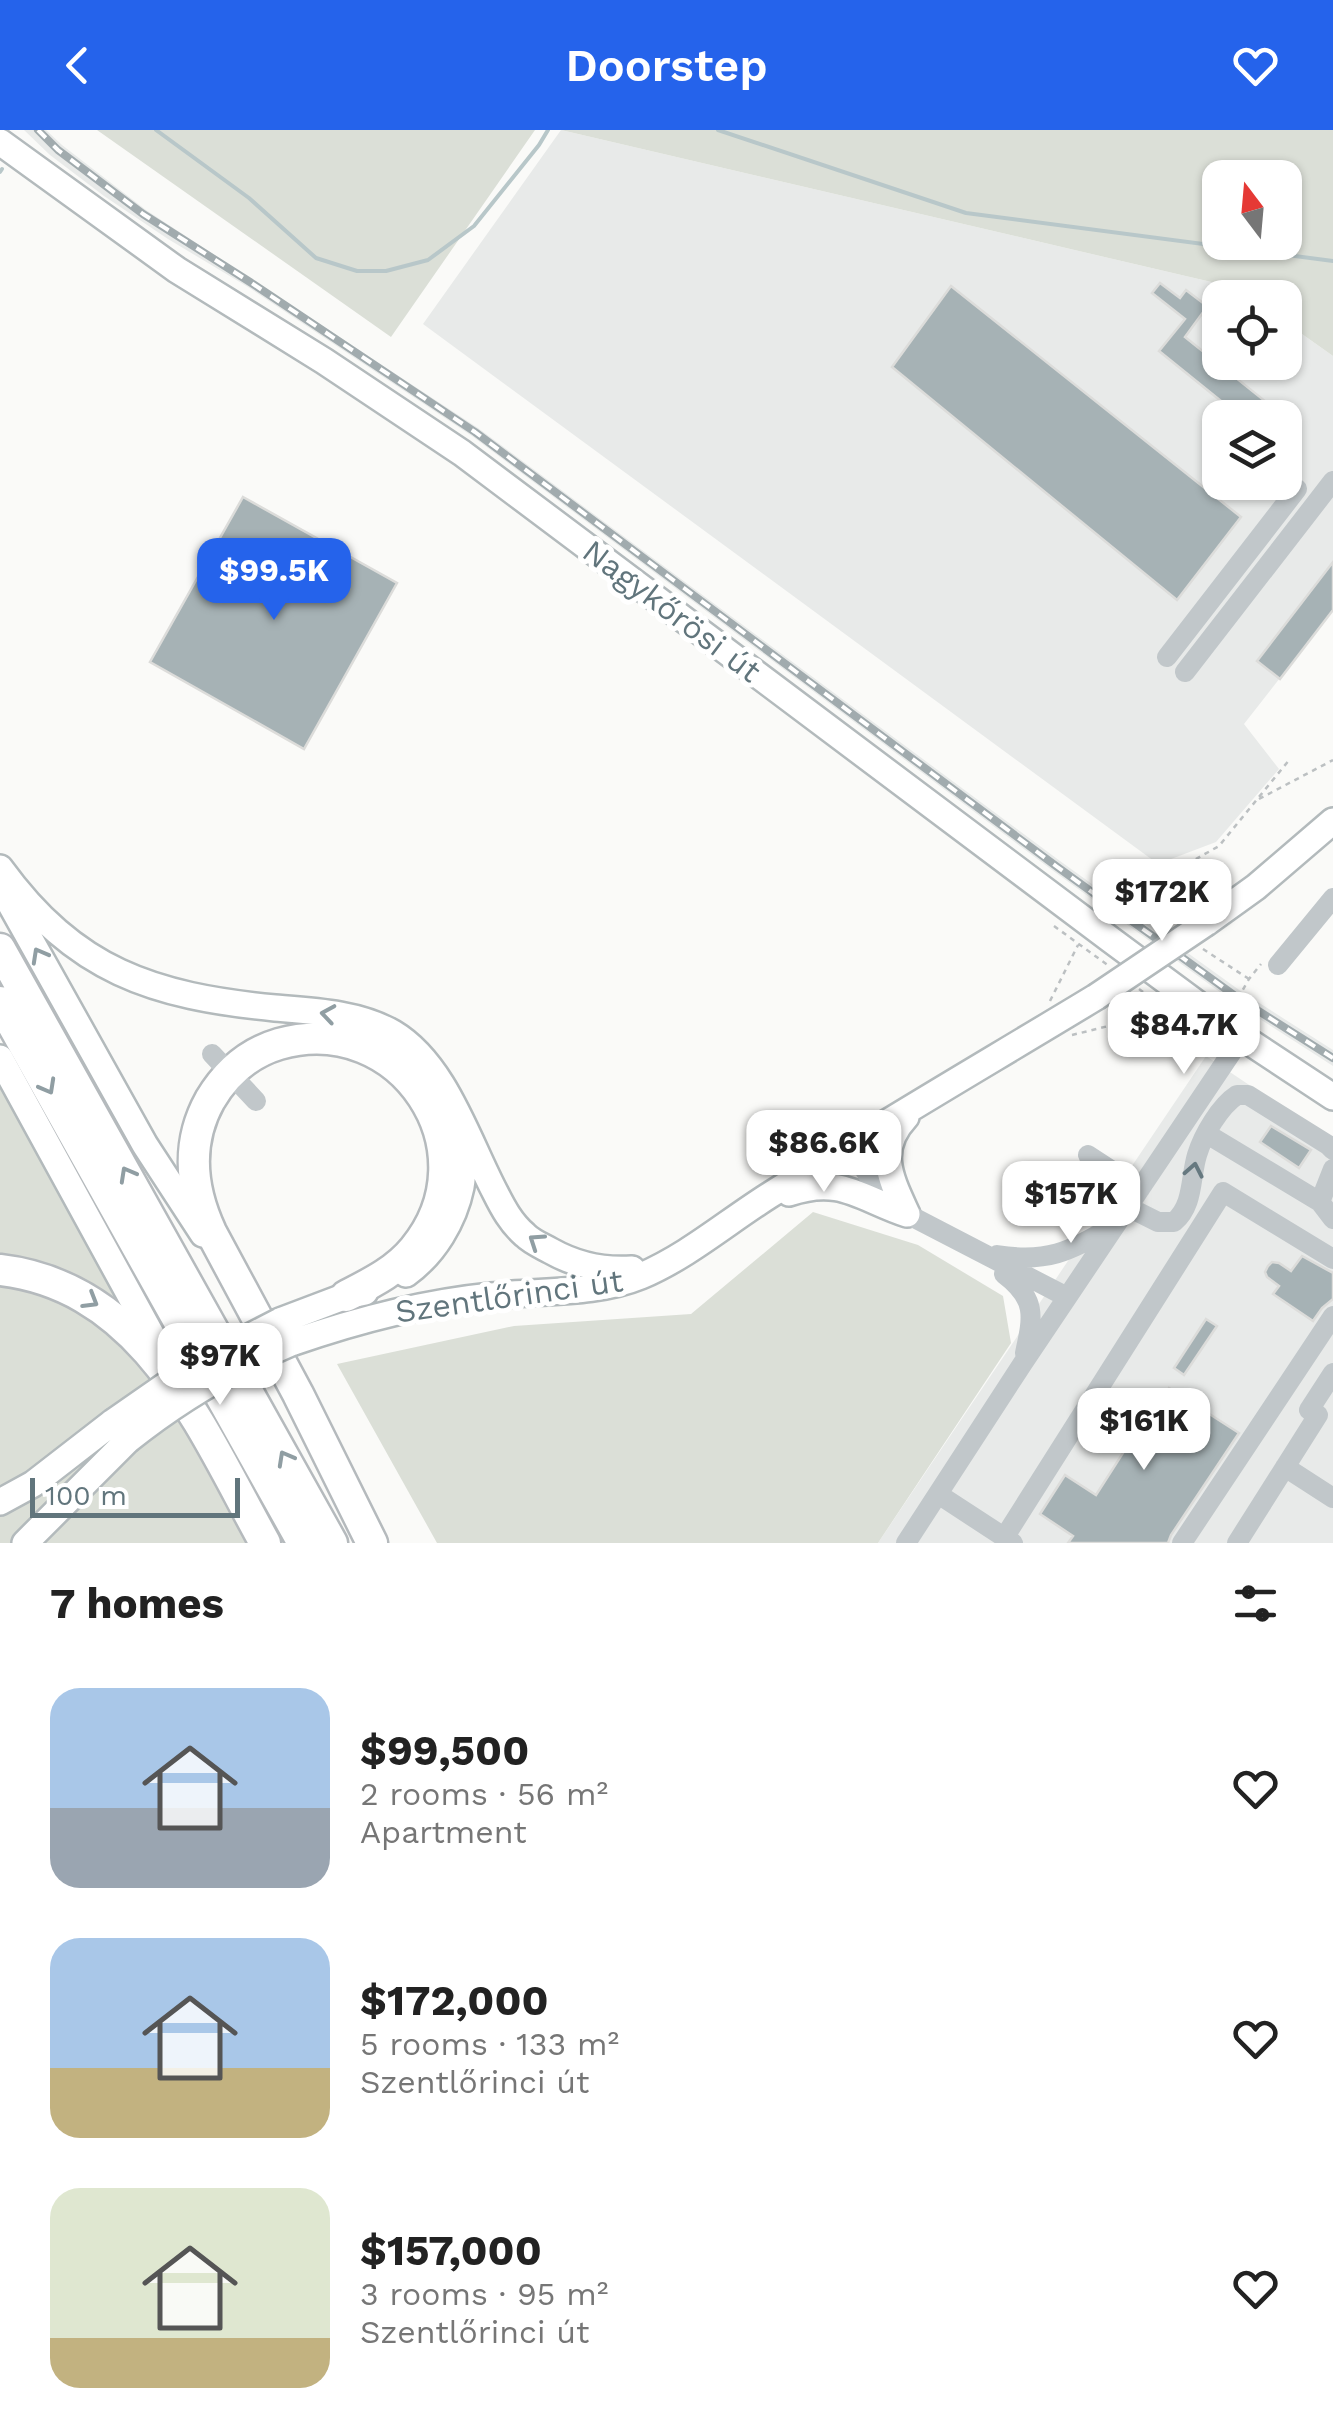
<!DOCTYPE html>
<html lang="en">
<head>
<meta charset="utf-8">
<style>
	:root { --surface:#fff; --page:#f2f2f2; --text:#222; --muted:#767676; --accent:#2563eb }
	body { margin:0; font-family:"Work Sans",sans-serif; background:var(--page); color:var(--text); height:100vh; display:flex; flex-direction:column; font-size:38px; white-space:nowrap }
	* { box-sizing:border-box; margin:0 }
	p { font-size:32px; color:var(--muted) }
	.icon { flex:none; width:55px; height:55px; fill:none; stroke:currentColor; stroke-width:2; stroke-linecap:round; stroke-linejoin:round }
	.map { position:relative; height:1413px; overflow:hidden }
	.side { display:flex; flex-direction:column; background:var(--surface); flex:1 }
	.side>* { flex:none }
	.needle { width:65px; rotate:344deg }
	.buttons { position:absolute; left:1202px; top:30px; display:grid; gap:20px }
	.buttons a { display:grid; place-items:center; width:100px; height:100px; border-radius:20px; background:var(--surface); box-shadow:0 2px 8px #0004; font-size:50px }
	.scale { position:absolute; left:30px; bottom:25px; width:210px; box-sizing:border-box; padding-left:10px; border:5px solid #61757c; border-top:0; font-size:28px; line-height:35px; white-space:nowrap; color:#61757c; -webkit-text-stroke:8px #fff; paint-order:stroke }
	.price { position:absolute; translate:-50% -85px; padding:0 22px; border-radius:20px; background:#fff; color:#222; font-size:32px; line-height:65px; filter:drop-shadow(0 2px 5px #0008) }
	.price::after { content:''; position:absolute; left:50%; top:60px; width:30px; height:22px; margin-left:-15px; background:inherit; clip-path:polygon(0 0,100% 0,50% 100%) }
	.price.on { background:var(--accent); color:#fff }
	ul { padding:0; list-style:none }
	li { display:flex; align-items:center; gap:30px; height:250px; padding:0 50px }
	li span { display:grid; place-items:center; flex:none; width:280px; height:200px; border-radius:30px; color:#555 }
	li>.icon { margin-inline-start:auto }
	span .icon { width:120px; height:120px; fill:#fffc; stroke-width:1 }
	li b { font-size:42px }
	h2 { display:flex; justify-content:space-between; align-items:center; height:120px; padding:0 50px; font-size:42px }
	header { display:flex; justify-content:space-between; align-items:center; height:130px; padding:0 50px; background:var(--accent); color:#fff; font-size:45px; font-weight:600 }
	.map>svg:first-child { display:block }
</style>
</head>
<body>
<header><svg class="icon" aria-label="back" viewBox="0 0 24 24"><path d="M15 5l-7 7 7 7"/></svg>Doorstep<svg class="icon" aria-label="heart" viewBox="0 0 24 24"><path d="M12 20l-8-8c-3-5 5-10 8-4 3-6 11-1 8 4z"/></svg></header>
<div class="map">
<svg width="1333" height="1413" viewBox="0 0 1333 1413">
	<rect width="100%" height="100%" fill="#fafaf8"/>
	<!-- built -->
	<path fill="#e8eae9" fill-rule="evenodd" d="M24,0H46L62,15L146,80L478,298L1060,731L1242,862L1333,920V936L1235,873L1052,740L472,306L248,157L168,109L104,66L50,25Z
		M561,0L1237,158L1250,167L1220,168V232H1285V192L1333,226V480L1244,594L1279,639L1216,712L1158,734L423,194ZM1220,288H1285V352H1220Z
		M1206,926L1333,1011V1413H878Z"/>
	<!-- green -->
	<path fill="#dbdfd7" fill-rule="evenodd" d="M97,0H535L391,207Z
		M561,0H1333V226L1285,192V168L1250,167L1237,158ZM1220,48H1285V112H1220Z
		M0,958C86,1109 168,1262 253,1413H0Z
		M813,1082L918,1115L1003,1166L1011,1213L878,1413H437L337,1234L514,1196L691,1184Z"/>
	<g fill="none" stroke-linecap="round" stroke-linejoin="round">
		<!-- stream -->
		<path stroke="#b8c7c9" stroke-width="4" d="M156,0L249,68L316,128L357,141H386L428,130L474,96L539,15L548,0
			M718,0L966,83L1333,131
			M0,42L2,39"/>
	</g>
	<!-- building -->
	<path fill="#a6b2b5" stroke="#dcdcda" stroke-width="2.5" d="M1160,153L1180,168L1186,160L1207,176L1214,168L1220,173V192L1204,181L1185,207L1286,288H1242L1159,221L1185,189L1152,163Z
		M951,156L1241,387L1177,470L892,237Z
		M243,367L397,453L304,619L150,532Z
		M1333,432V480L1280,549L1257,531Z
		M1271,996L1311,1020L1299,1038L1260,1012Z
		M1302,1126L1333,1143V1169L1322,1178L1313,1191L1273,1164L1279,1156L1267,1147L1265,1142L1268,1136L1272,1132L1279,1133L1291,1141Z
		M1206,1189L1217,1196L1184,1245L1174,1238Z
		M1169,1258L1239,1303L1171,1405L1168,1413H1068L1073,1406L1040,1384L1065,1345L1096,1365L1123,1323L1095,1305L1125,1260L1156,1279Z"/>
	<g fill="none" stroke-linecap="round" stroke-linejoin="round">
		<!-- major casing -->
		<g stroke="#b3babc" stroke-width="30">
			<path id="major" d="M0,12L177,140L324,231L462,323L1111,810L1242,907L1333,967
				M0,738C75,841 152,866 275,878C313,881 359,883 393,903C445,934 468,1011 495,1062C503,1078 511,1093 525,1105C532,1112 542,1116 551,1121C576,1135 603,1141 632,1139
				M2,759L145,1015L203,1104
				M1206,793L1256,757L1333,691
				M0,928L168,1235
				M906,987C875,1020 891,1049 907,1084
				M789,1063C841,1045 861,1069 907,1084
				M406,1144C434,1124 454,1091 461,1057C464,1041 463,1024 464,1008
				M280,1191L346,1166L365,1162
				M291,1213C357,1190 421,1173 491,1166C540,1160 595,1165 641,1146C688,1126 727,1092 770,1065C877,997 987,933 1096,867
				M0,1372L33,1354L113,1292
				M25,1413L128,1310"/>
		</g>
		<!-- highway casing -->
		<g stroke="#b5babd" stroke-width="35">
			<path id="highway" d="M0,819L332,1413
				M0,872L303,1413
				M0,1140C146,1157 202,1300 265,1413
				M346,1166C371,1153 396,1141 414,1119C495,1021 401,879 279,914C249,923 226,943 210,970C186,1013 191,1059 211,1102L298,1264L372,1413"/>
		</g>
		<!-- path -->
		<path stroke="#bcc0c2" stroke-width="2.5" stroke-dasharray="5 5" stroke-linecap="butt" d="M1259,669L1333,630
			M1167,795L1153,785L1150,755L1219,716L1290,629
			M1054,796L1109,836
			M1203,819L1249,849
			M1139,859L1218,916
			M1050,871L1078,815
			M1233,877L1249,849L1261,834
			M1072,905L1137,889L1155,871"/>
		<!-- minor -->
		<path stroke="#c1c7ca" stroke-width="20" d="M1167,527L1297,359
			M1185,542L1333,351
			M1278,835L1333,768
			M212,924L256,971
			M1207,1004L1320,1072L1333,1089
			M850,1017L870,1048L907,1084L1067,1167
			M1088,1025L1140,1059
			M1320,1072L1333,1039
			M1128,1077L1158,1092H1174C1194,1075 1190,1048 1197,1025C1203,1005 1220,976 1237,965H1248L1328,1015L1333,1020
			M997,1125C1046,1133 1070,1122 1111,1097
			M1004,1144C1037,1169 1033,1186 1025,1223
			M1285,1337L1333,1368
			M938,1364L1013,1413
			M1004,1408L1223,1062L1333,1129
			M906,1413L1023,1233L1242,907
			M1182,1413L1333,1186
			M1237,1413L1318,1285L1309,1280L1333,1243"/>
		<!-- major -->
		<use href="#major" stroke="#fff" stroke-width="25"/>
		<!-- highway -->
		<use href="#highway" stroke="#fff" stroke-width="30"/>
		<!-- rail casing -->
		<g stroke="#a1abae" stroke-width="8">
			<path id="rail" d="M38,0L58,20L143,84L250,152L475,302L1056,736L1238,868L1333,928"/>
		</g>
		<!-- rail -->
		<use href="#rail" stroke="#fff" stroke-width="4" stroke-dasharray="11" stroke-linecap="butt"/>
		<!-- major-bridge casing -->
		<g stroke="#b3babc" stroke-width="30" stroke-linecap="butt">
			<path id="major-bridge" d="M1096,867L1206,793
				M113,1292L195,1235L280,1191
				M128,1310C179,1269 232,1238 291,1213"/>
		</g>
		<!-- major-bridge -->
		<use href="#major-bridge" stroke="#fff" stroke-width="25"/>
	</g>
	<!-- one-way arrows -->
	<defs><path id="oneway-chevron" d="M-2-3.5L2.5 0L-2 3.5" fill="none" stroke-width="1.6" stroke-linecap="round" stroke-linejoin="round" transform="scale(2.5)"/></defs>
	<g stroke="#909ea3">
		<use href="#oneway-chevron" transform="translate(39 825) rotate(-119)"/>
		<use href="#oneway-chevron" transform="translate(328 884) rotate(-171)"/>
		<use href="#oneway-chevron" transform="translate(48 957) rotate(61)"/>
		<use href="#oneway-chevron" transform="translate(127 1044) rotate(-119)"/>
		<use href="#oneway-chevron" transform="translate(536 1111) rotate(-146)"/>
		<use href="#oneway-chevron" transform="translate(91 1171) rotate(31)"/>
		<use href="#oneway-chevron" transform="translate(285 1328) rotate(-119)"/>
	</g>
	<use stroke="#667980" href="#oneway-chevron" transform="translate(1194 1040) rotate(-79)"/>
	<g text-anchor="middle" stroke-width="10" stroke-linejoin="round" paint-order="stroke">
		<!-- street labels -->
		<g font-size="32" fill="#61757c" stroke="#fff">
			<text transform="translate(672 481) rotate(37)" y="11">Nagykőrösi út</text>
			<text transform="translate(509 1166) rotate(-8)" y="11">Szentlőrinci út</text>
		</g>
	</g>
</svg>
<div class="buttons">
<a><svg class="needle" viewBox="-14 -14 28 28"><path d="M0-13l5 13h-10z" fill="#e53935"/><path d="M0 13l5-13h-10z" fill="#767676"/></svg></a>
<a><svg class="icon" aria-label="locate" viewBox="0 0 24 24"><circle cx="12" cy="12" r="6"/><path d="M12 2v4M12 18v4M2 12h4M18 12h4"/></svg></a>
<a><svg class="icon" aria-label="layers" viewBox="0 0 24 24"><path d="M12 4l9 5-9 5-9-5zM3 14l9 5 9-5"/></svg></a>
</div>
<div class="scale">100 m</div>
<b class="price on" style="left:274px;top:493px">$99.5K</b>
<b class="price" style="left:1162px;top:814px">$172K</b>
<b class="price" style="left:1184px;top:947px">$84.7K</b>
<b class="price" style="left:824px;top:1065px">$86.6K</b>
<b class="price" style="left:1071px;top:1116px">$157K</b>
<b class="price" style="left:220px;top:1278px">$97K</b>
<b class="price" style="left:1144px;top:1343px">$161K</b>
</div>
<section class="side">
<h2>7 homes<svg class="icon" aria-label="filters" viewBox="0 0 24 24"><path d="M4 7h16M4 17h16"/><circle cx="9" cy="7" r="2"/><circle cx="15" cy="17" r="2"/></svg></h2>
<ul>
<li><span style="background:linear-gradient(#a9c7e8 60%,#9aa5b1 0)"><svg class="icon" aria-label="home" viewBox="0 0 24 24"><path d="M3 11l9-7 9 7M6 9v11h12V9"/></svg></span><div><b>$99,500</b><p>2 rooms · 56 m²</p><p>Apartment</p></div><svg class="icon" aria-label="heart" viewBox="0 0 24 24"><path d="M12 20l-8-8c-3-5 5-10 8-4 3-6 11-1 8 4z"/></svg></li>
<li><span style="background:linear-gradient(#a9c7e8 65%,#c2b280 0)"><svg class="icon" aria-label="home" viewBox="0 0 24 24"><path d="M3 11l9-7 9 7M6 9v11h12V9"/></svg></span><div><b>$172,000</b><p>5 rooms · 133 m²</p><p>Szentlőrinci út</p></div><svg class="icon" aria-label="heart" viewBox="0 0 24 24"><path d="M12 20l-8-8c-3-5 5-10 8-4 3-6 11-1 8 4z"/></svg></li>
<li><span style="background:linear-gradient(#dfe7d0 75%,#c2b280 0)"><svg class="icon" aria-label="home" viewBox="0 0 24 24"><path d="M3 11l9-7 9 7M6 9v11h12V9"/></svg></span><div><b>$157,000</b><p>3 rooms · 95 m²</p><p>Szentlőrinci út</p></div><svg class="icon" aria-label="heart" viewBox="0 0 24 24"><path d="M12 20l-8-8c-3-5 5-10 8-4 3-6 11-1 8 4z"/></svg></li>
</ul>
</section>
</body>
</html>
